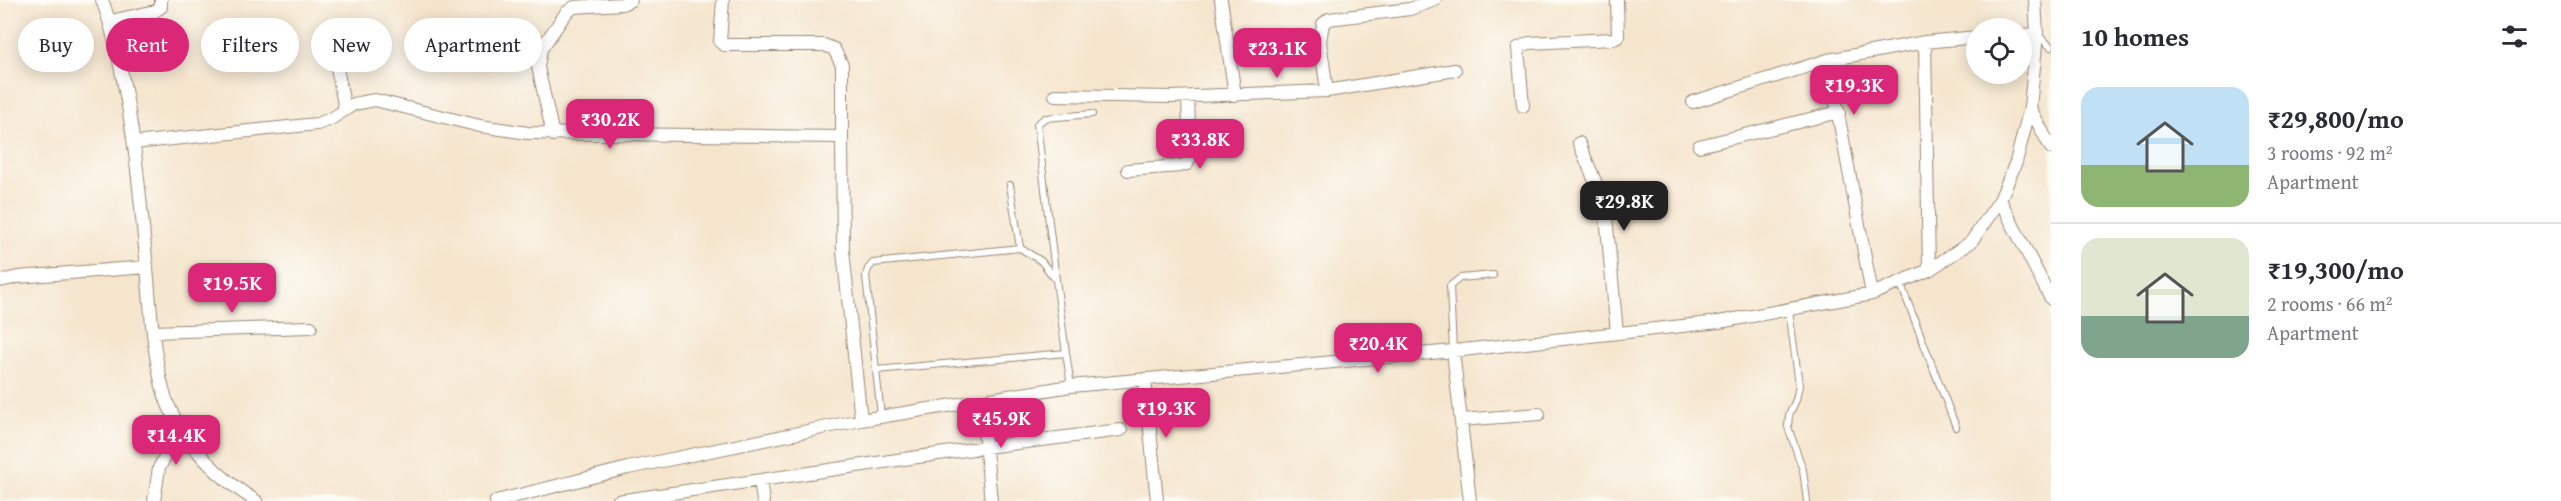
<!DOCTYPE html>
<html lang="en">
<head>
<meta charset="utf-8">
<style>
	:root { --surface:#fff; --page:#f7f7f7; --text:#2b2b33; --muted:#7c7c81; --line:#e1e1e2; --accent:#db2777 }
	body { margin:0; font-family:"Gentium Book Plus",serif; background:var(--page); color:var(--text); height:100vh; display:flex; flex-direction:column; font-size:22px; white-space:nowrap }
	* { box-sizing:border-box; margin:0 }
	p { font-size:20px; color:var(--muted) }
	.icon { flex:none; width:33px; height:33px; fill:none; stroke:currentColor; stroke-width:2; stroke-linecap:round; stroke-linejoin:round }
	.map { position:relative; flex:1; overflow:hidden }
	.side { display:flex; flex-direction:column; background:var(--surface); width:510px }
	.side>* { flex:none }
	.banner { position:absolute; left:18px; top:18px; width:570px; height:54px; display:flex; gap:12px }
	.controls { position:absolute; left:1966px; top:18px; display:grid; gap:12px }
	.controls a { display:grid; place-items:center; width:66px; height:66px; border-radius:50%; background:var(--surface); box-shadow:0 3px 15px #0003; font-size:30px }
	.price { position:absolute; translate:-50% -51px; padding:0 14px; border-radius:12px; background:var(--accent); color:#fff; font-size:20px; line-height:39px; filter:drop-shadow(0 2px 3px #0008) }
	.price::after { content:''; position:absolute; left:50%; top:36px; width:18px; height:14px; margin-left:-9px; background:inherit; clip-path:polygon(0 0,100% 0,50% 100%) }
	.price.current { background:#222; color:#fff }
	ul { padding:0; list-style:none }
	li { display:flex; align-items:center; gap:18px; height:150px; padding:0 30px }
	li+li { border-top:2px solid var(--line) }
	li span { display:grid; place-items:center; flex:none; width:168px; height:120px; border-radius:18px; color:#555 }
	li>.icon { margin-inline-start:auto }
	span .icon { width:72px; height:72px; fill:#fffc; stroke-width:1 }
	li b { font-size:26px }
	h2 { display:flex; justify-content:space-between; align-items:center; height:72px; padding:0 30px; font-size:26px }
	.pill { padding:0 21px; border-radius:27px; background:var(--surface); box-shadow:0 3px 15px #0003; font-size:21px; line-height:54px }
	.pill.current { background:var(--accent); color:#fff }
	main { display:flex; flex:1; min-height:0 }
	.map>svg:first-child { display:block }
</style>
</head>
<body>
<main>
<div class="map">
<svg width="2051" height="501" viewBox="0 0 2051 501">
	<rect width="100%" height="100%" fill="#fdfcf7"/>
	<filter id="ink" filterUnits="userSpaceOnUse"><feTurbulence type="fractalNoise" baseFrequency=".0167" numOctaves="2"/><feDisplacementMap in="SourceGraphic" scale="12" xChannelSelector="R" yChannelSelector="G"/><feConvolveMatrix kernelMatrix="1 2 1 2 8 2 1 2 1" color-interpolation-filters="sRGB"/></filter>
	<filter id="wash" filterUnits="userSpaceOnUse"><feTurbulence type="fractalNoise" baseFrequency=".008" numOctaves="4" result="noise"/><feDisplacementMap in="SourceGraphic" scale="24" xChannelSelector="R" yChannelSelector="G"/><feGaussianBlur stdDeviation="1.35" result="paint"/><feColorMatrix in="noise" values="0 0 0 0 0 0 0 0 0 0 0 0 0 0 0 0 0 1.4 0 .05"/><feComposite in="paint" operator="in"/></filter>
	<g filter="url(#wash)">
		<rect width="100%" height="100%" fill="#f5e5cd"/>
	</g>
	<g filter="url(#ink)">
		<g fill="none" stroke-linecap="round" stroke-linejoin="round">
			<!-- lane casing -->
			<g stroke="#988876" stroke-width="8">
				<path id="lane" d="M2038,35L2051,47
					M1010,185L1020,248L1041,261L1056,280L1066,353
					M1056,280L1037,124L1045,118L1092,114
					M1900,282L1956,427
					M1789,310L1799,385L1796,400L1789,415L1788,427L1803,470L1807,501
					M1453,351L1450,286L1460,278L1493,275
					M876,370L866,276L868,269L873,263L1020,248
					M881,416L876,370L1066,353L1071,386"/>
			</g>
			<!-- street casing -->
			<g stroke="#988876" stroke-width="14">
				<path id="street" d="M102,0C111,23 116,46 121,70C136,139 141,209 148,279C151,315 155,377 170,409C189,449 219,478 256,501
					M723,0L720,42L724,45H824L834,49L842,65V137
					M1221,0L1235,95
					M111,21L155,11L161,7V0
					M2022,35L2037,34
					M331,36L345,110
					M1925,42L1929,270
					M1327,91L1455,70
					M1055,95L1171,97L1327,91L1320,41L1323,24L1329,19L1410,9L1435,0
					M1693,102L1828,60
					M1523,106L1518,48L1529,43L1613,39L1618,37L1617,0
					M2030,108L2051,148
					M553,135L538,67L541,49L566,13L574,7L622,4L631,0
					M134,143L317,124L331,119L354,104L375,100L480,126L528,133L842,137L843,251L861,420
					M1579,143L1605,205L1617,333
					M1699,146L1839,112
					M1128,170L1180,166L1187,164L1190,158L1188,97
					M2000,200L2051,299
					M0,281L18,277L147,267
					M1872,294L1828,60L1925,42L1977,37
					M153,332L311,327
					M1453,351L1470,501
					M1145,379L1157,501
					M981,401L991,501
					M1461,420L1539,414
					M760,481L763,501
					M154,501L159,468L180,428
					M496,501L628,468L861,420L1071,386L1453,351L1719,322L1872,294L1929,270L1971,242L2000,200L2016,162L2030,108L2037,34L2035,0
					M618,501L986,447L1121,430"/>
			</g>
			<!-- lane -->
			<use href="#lane" stroke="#fff" stroke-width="6"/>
			<!-- street -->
			<use href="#street" stroke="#fff" stroke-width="12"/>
		</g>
	</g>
</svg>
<div class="controls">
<a><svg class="icon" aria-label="locate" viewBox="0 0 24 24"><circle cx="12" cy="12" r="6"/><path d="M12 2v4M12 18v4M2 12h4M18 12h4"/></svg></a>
</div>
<b class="price" style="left:1277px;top:79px">₹23.1K</b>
<b class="price" style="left:1854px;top:116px">₹19.3K</b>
<b class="price" style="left:610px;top:150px">₹30.2K</b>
<b class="price" style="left:1200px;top:170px">₹33.8K</b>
<b class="price current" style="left:1624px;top:232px">₹29.8K</b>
<b class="price" style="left:232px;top:314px">₹19.5K</b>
<b class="price" style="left:1378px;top:374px">₹20.4K</b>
<b class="price" style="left:1166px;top:439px">₹19.3K</b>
<b class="price" style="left:1001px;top:449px">₹45.9K</b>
<b class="price" style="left:176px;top:466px">₹14.4K</b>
<div class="banner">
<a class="pill">Buy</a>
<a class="pill current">Rent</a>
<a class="pill">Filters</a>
<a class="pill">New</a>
<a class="pill">Apartment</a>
</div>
</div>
<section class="side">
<h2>10 homes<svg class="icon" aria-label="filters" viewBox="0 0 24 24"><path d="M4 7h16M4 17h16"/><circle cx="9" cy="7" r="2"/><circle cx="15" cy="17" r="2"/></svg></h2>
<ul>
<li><span style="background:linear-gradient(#bfe0f5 65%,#8fb573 0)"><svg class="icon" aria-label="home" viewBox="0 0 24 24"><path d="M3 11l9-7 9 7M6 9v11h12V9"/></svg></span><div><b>₹29,800/mo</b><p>3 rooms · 92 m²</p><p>Apartment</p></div></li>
<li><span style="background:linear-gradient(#dfe7d0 65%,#7fa58c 0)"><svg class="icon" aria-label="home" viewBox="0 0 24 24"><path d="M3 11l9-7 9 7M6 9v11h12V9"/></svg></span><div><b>₹19,300/mo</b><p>2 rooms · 66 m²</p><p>Apartment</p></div></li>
</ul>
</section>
</main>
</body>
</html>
